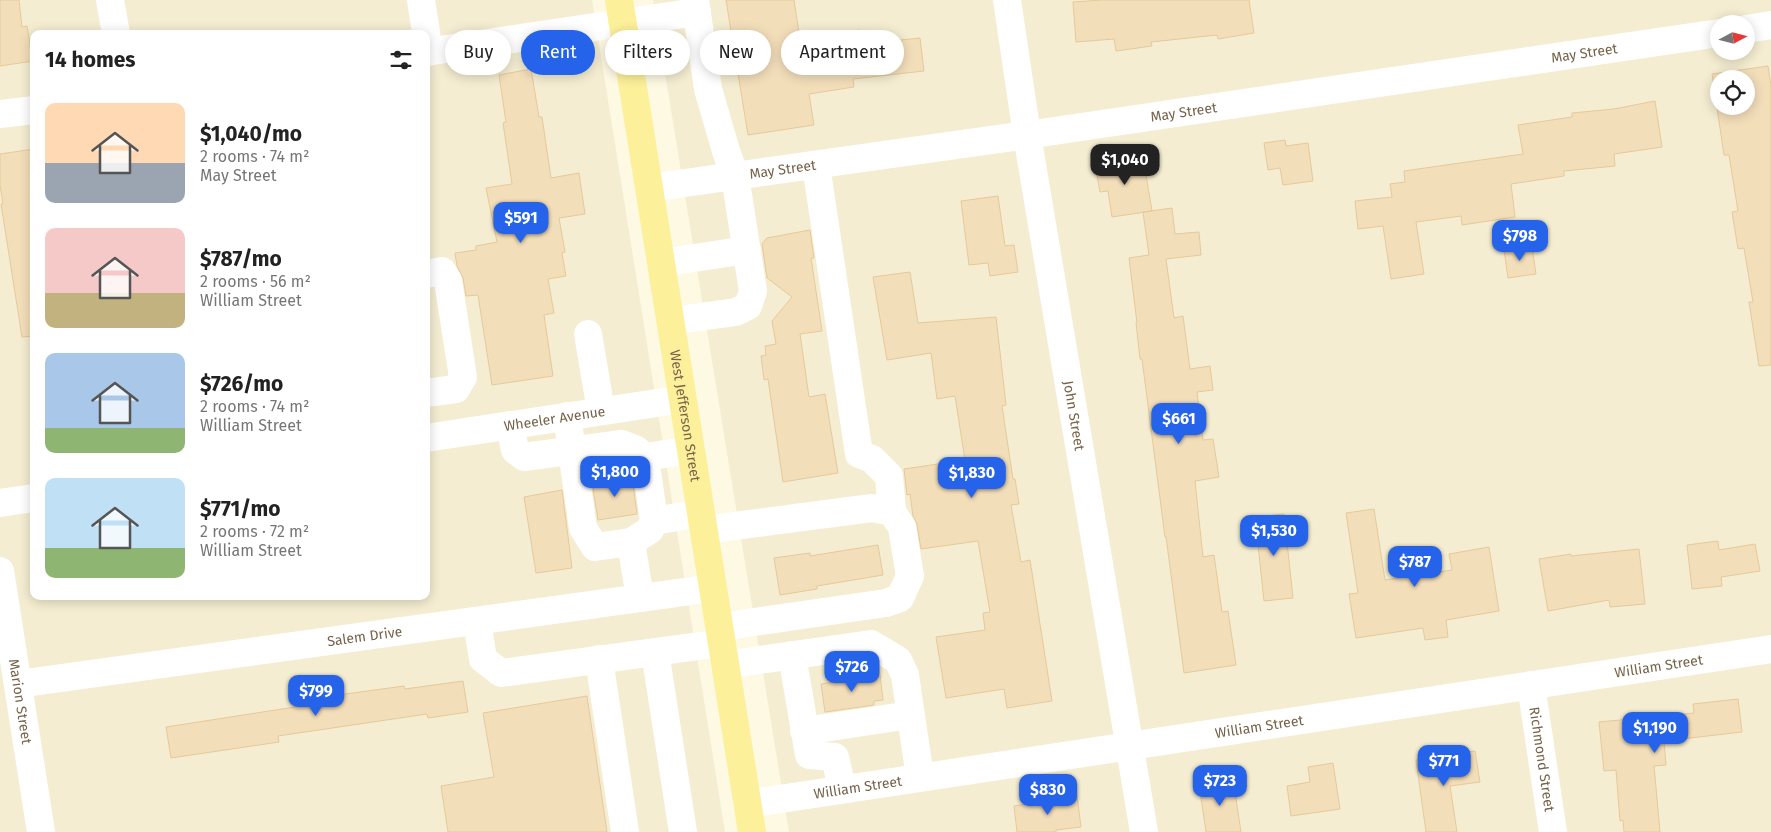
<!DOCTYPE html>
<html lang="en">
<head>
<meta charset="utf-8">
<style>
	:root { --surface:#fff; --page:#f6f6f6; --text:#222; --muted:#767676; --accent:#2563eb }
	body { margin:0; font-family:"Fira Sans",sans-serif; background:var(--page); color:var(--text); height:100vh; display:flex; flex-direction:column; font-size:19px; white-space:nowrap }
	* { box-sizing:border-box; margin:0 }
	p { font-size:16px; color:var(--muted) }
	.icon { flex:none; width:28px; height:28px; fill:none; stroke:currentColor; stroke-width:2; stroke-linecap:round; stroke-linejoin:round }
	.map { position:relative; flex:1; overflow:hidden }
	.panel { position:absolute; left:30px; top:30px; width:400px; height:570px; display:flex; flex-direction:column; background:var(--surface); border-radius:10px; box-shadow:0 2px 12px #0003 }
	.panel>* { flex:none }
	.guide { position:absolute; left:445px; top:30px; width:475px; height:45px; display:flex; gap:10px }
	.needle { width:32px; rotate:83deg }
	.buttons { position:absolute; left:1710px; top:15px; display:grid; gap:10px }
	.buttons a { display:grid; place-items:center; width:45px; height:45px; border-radius:50%; background:var(--surface); box-shadow:0 2px 12px #0003; font-size:25px }
	.price { position:absolute; translate:-50% -42px; padding:0 11px; border-radius:10px; background:var(--accent); color:#fff; font-size:16px; line-height:32px; filter:drop-shadow(0 1px 2px #0008) }
	.price::after { content:''; position:absolute; left:50%; top:30px; width:15px; height:11px; margin-left:-8px; background:inherit; clip-path:polygon(0 0,100% 0,50% 100%) }
	.price.selected { background:#222; color:#fff }
	ul { padding:0; list-style:none }
	li { display:flex; align-items:center; gap:15px; height:125px; padding:0 15px }
	li span { display:grid; place-items:center; flex:none; width:140px; height:100px; border-radius:10px; color:#555 }
	li>.icon { margin-inline-start:auto }
	span .icon { width:60px; height:60px; fill:#fffc; stroke-width:1 }
	li b { font-size:21px }
	h2 { display:flex; justify-content:space-between; align-items:center; height:60px; padding:0 15px; font-size:21px }
	.chip { padding:0 18px; border-radius:22px; background:var(--surface); box-shadow:0 2px 12px #0003; font-size:18px; line-height:45px }
	.chip.selected { background:var(--accent); color:#fff }
	.map>svg:first-child { display:block }
</style>
</head>
<body>
<div class="map">
<svg width="1771" height="832" viewBox="0 0 1771 832">
	<rect width="100%" height="100%" fill="#fdf9e3"/>
	<!-- residential -->
	<path fill="#f4edd1" fill-rule="evenodd" d="M0,0H592L725,832H0ZM34,34H426V596H34Z
		M653,0H1771V832H789ZM1719,24H1746V51H1719ZM1719,79H1746V106H1719Z"/>
	<!-- building -->
	<path fill="#f3deba" stroke="#e6c99a" fill-rule="evenodd" d="M0,0H19L22,27L27,26L33,61L0,66Z
		M726,0H794L800,39L860,30L862,44L920,38L924,71L853,79L854,87L809,94L814,125L748,135Z
		M1102,0H1249L1254,33L1218,39L1217,35L1151,42L1152,46L1116,51L1114,39L1076,42L1073,2Z
		M1768,66L1771,86V365L1759,366L1749,302H1753L1744,248L1738,249L1732,212L1738,211L1729,155H1724L1712,74ZM1719,79H1746V106H1719Z
		M531,69L539,117H542L551,178L579,173L585,214L559,218L565,252L562,253L566,276L548,279L554,313L544,315L553,376L492,385L478,295L466,296L463,278L457,266L455,253L476,250V246L497,242L486,188L512,184L503,123L506,122L499,75Z
		M1655,101L1662,147L1614,154L1615,166L1564,171V176L1511,184L1515,217L1462,225L1461,216L1416,222L1424,274L1391,279L1383,226L1358,229L1355,201L1392,197L1390,184L1405,182L1404,171L1523,154L1518,125L1572,117V113L1614,109Z
		M1285,140L1286,146L1308,143L1313,181L1283,185L1280,168L1268,170L1264,143Z
		M34,149V336L22,337L1,204H3L0,185V154Z
		M1143,157L1152,211L1112,217L1108,191L1100,192L1095,164Z
		M998,196L1005,246L1014,245L1018,272L990,276L988,263L969,265L961,201Z
		M1172,208L1175,234L1199,232L1201,255L1166,259L1174,318L1183,316L1190,369L1210,366L1213,390L1197,392L1203,440L1213,439L1219,477L1195,481L1203,557L1214,555L1222,612L1228,611L1236,665L1184,673L1166,537H1165L1142,359H1140L1136,323H1137L1129,258L1149,255L1143,212Z
		M810,230L814,258H811L822,331L800,334L809,397L825,394L838,473L783,482L768,379L764,380L761,356L766,355L765,346L776,344L772,321L792,297L767,278L762,244L767,238Z
		M1532,246L1536,274L1508,278L1504,250Z
		M910,272L918,323L996,317L1006,405L1002,406L1013,479H1015L1019,504L1011,505L1021,562L1030,560L1052,701L1007,708L1004,689L946,698L936,637L985,630L983,613L990,612L978,541L921,549L917,524L913,516L910,494L907,495L904,469L965,460L955,396L937,399L931,353L887,360L873,277Z
		M632,476L637,514L598,520L592,482Z
		M562,490L572,568L536,573L524,497Z
		M1374,509L1385,580L1452,570L1449,554L1489,547L1499,611L1446,620L1448,637L1425,640L1423,628L1356,638L1349,594L1358,593L1346,513Z
		M1284,514L1293,598L1264,601L1255,517Z
		M1718,541L1719,550L1755,544L1760,571L1721,577L1722,586L1692,589L1687,545Z
		M878,545L883,575L817,586V589L780,595L774,558L810,553V556Z
		M1639,549L1645,604L1610,607L1609,600L1548,611L1539,559L1571,554V556Z
		M880,675L883,700L874,701V705L825,712L821,684Z
		M463,681L468,712L428,718L427,714L278,736L279,742L171,758L166,727L295,707L294,701L404,686L405,689Z
		M587,696L607,832H448L441,786L494,777L483,713Z
		M1738,699L1742,732L1664,741L1666,765L1654,766L1660,832H1624L1623,820L1620,821L1616,770L1604,771L1599,722L1694,713L1693,704Z
		M1475,751L1480,782L1450,786L1457,832H1426L1416,760Z
		M1333,763L1340,809L1291,816L1287,786L1310,782L1308,767Z
		M1233,779L1241,832H1206L1199,784Z
		M1077,796L1081,827L1056,830V832H1017L1014,806Z"/>
	<g fill="none" stroke-linecap="round" stroke-linejoin="round">
		<!-- minor -->
		<g stroke="#fff" stroke-width="28">
			<path d="M110,0L116,34"/>
			<path d="M421,0L429,52"/>
			<path id="s1" d="M1007,0L1027,135L1144,832"/>
			<path d="M1746,29L1771,25"/>
			<path d="M426,52L697,12"/>
			<path d="M0,114L34,110"/>
			<path id="s2" d="M649,188L1027,135L1719,33"/>
			<path d="M661,263L747,250"/>
			<path d="M426,274L442,271L448,281L463,377L456,389L426,393"/>
			<path d="M670,321L736,312L748,306L753,291L735,176L726,151L708,89L695,0"/>
			<path d="M588,334L601,411"/>
			<path d="M567,416L583,528L595,547L631,542L640,598"/>
			<path d="M510,425L515,450L524,457L622,444L635,449L645,457L691,450"/>
			<path id="s3" d="M426,438L683,399"/>
			<path d="M0,503L34,498"/>
			<path d="M654,521L701,513"/>
			<path d="M704,530L872,508L892,512"/>
			<path d="M631,542L650,530L654,521L645,457"/>
			<path id="s4" d="M0,571L41,832"/>
			<path d="M477,621L483,659L501,673L721,643"/>
			<path d="M719,627L886,603L900,598L910,576L902,527L892,512L889,476L872,459L859,454L816,165"/>
			<path d="M655,652L683,832"/>
			<path d="M792,655L809,755L835,757L842,789"/>
			<path d="M599,659L625,832"/>
			<path d="M725,665L871,644L898,660L905,675L920,777"/>
			<path id="s5" d="M18,684L713,588"/>
			<path id="s6" d="M1531,685L1553,832"/>
			<path d="M804,731L910,715"/>
			<path id="s7" d="M747,804L1771,649"/>
		</g>
		<!-- major -->
		<path stroke="#fdf09a" stroke-width="28" id="s8" d="M619,0L752,832"/>
	</g>
	<g text-anchor="middle" stroke-width="4.5" stroke-linejoin="round" paint-order="stroke">
		<!-- street labels -->
		<g font-size="14" fill="#756349" stroke="#fffcea">
			<text dy="5" stroke="none"><textPath href="#s2" startOffset="945">May Street</textPath></text>
			<text dy="5" stroke="none"><textPath href="#s2" startOffset="540">May Street</textPath></text>
			<text dy="5" stroke="none"><textPath href="#s2" startOffset="135">May Street</textPath></text>
			<text dy="5" stroke="none"><textPath href="#s8" startOffset="421">West Jefferson Street</textPath></text>
			<text dy="5" stroke="none"><textPath href="#s1" startOffset="421">John Street</textPath></text>
			<text dy="5" stroke="none"><textPath href="#s3" startOffset="130">Wheeler Avenue</textPath></text>
			<text dy="5" stroke="none"><textPath href="#s5" startOffset="350">Salem Drive</textPath></text>
			<text dy="5" stroke="none"><textPath href="#s7" startOffset="922">William Street</textPath></text>
			<text dy="5" stroke="none"><textPath href="#s4" startOffset="132">Marion Street</textPath></text>
			<text dy="5" stroke="none"><textPath href="#s7" startOffset="518">William Street</textPath></text>
			<text dy="5" stroke="none"><textPath href="#s6" startOffset="75">Richmond Street</textPath></text>
			<text dy="5" stroke="none"><textPath href="#s7" startOffset="112">William Street</textPath></text>
		</g>
	</g>
</svg>
<div class="buttons">
<a><svg class="needle" viewBox="-14 -14 28 28"><path d="M0-13l5 13h-10z" fill="#e53935"/><path d="M0 13l5-13h-10z" fill="#767676"/></svg></a>
<a><svg class="icon" aria-label="locate" viewBox="0 0 24 24"><circle cx="12" cy="12" r="6"/><path d="M12 2v4M12 18v4M2 12h4M18 12h4"/></svg></a>
</div>
<b class="price selected" style="left:1125px;top:186px">$1,040</b>
<b class="price" style="left:521px;top:244px">$591</b>
<b class="price" style="left:1520px;top:262px">$798</b>
<b class="price" style="left:1179px;top:445px">$661</b>
<b class="price" style="left:615px;top:498px">$1,800</b>
<b class="price" style="left:972px;top:499px">$1,830</b>
<b class="price" style="left:1274px;top:557px">$1,530</b>
<b class="price" style="left:1415px;top:588px">$787</b>
<b class="price" style="left:852px;top:693px">$726</b>
<b class="price" style="left:316px;top:717px">$799</b>
<b class="price" style="left:1655px;top:754px">$1,190</b>
<b class="price" style="left:1444px;top:787px">$771</b>
<b class="price" style="left:1220px;top:807px">$723</b>
<b class="price" style="left:1048px;top:816px">$830</b>
<div class="guide">
<a class="chip">Buy</a>
<a class="chip selected">Rent</a>
<a class="chip">Filters</a>
<a class="chip">New</a>
<a class="chip">Apartment</a>
</div>
<section class="panel">
<h2>14 homes<svg class="icon" aria-label="filters" viewBox="0 0 24 24"><path d="M4 7h16M4 17h16"/><circle cx="9" cy="7" r="2"/><circle cx="15" cy="17" r="2"/></svg></h2>
<ul>
<li><span style="background:linear-gradient(#ffd9b3 60%,#9aa5b1 0)"><svg class="icon" aria-label="home" viewBox="0 0 24 24"><path d="M3 11l9-7 9 7M6 9v11h12V9"/></svg></span><div><b>$1,040/mo</b><p>2 rooms · 74 m²</p><p>May Street</p></div></li>
<li><span style="background:linear-gradient(#f6c9c9 65%,#c2b280 0)"><svg class="icon" aria-label="home" viewBox="0 0 24 24"><path d="M3 11l9-7 9 7M6 9v11h12V9"/></svg></span><div><b>$787/mo</b><p>2 rooms · 56 m²</p><p>William Street</p></div></li>
<li><span style="background:linear-gradient(#a9c7e8 75%,#8fb573 0)"><svg class="icon" aria-label="home" viewBox="0 0 24 24"><path d="M3 11l9-7 9 7M6 9v11h12V9"/></svg></span><div><b>$726/mo</b><p>2 rooms · 74 m²</p><p>William Street</p></div></li>
<li><span style="background:linear-gradient(#bfe0f5 70%,#8fb573 0)"><svg class="icon" aria-label="home" viewBox="0 0 24 24"><path d="M3 11l9-7 9 7M6 9v11h12V9"/></svg></span><div><b>$771/mo</b><p>2 rooms · 72 m²</p><p>William Street</p></div></li>
</ul>
</section>
</div>
</body>
</html>
